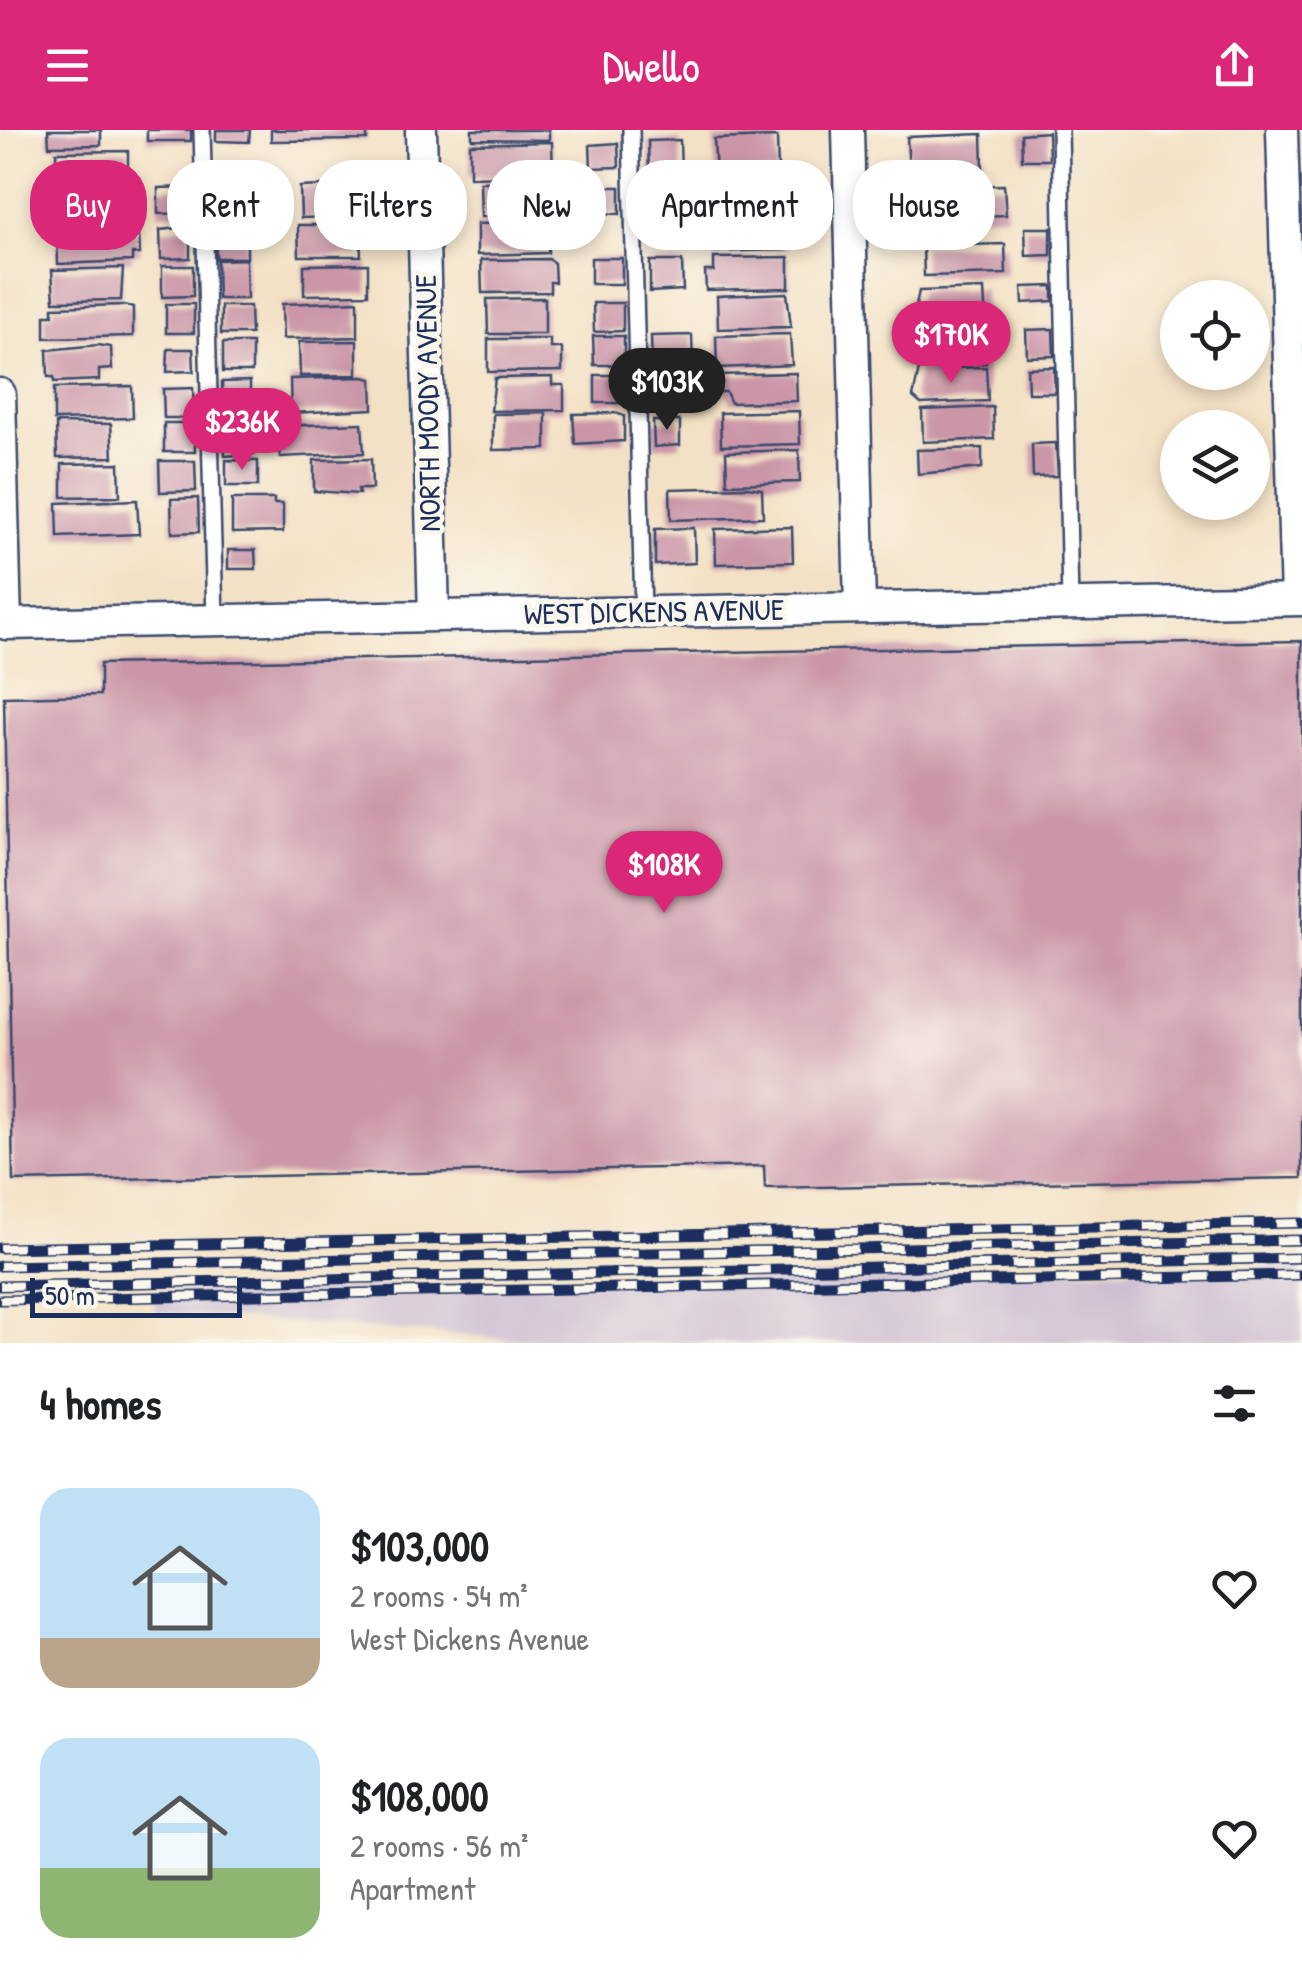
<!DOCTYPE html>
<html lang="en">
<head>
<meta charset="utf-8">
<style>
	:root { --surface:#fff; --page:#f2f2f2; --text:#202124; --muted:#757577; --accent:#db2777 }
	body { margin:0; font-family:"Patrick Hand",sans-serif; background:var(--page); color:var(--text); height:100vh; display:flex; flex-direction:column; font-size:38px; white-space:nowrap }
	* { box-sizing:border-box; margin:0 }
	p { font-size:32px; color:var(--muted) }
	.icon { flex:none; width:55px; height:55px; fill:none; stroke:currentColor; stroke-width:2; stroke-linecap:round; stroke-linejoin:round }
	.map { position:relative; height:1213px; overflow:hidden }
	.side { display:flex; flex-direction:column; background:var(--surface); flex:1 }
	.side>* { flex:none }
	.banner { position:absolute; left:30px; top:30px; width:1242px; height:90px; display:flex; gap:20px }
	.buttons { position:absolute; left:1160px; top:150px; display:grid; gap:20px }
	.buttons a { display:grid; place-items:center; width:110px; height:110px; border-radius:50%; background:var(--surface); box-shadow:0 5px 15px #0003; font-size:50px }
	.scale { position:absolute; left:30px; bottom:25px; width:212px; box-sizing:border-box; padding-left:10px; border:5px solid #1b2f5e; border-top:0; font-size:28px; line-height:35px; white-space:nowrap; color:#1b2f5e; -webkit-text-stroke:8px #fbf7ec; paint-order:stroke }
	.price { position:absolute; translate:-50% -85px; padding:0 22px; border-radius:35px; background:var(--accent); color:#fff; font-size:32px; line-height:65px; filter:drop-shadow(0 2px 5px #0008) }
	.price::after { content:''; position:absolute; left:50%; top:60px; width:30px; height:22px; margin-left:-15px; background:inherit; clip-path:polygon(0 0,100% 0,50% 100%) }
	.price.current { background:#222; color:#fff }
	ul { padding:0; list-style:none }
	li { display:flex; align-items:center; gap:30px; height:250px; padding:0 40px }
	li span { display:grid; place-items:center; flex:none; width:280px; height:200px; border-radius:30px; color:#555 }
	li>.icon { margin-inline-start:auto }
	span .icon { width:120px; height:120px; fill:#fffc; stroke-width:1 }
	li b { font-size:42px }
	h2 { display:flex; justify-content:space-between; align-items:center; height:120px; padding:0 40px; font-size:42px }
	.chip { padding:0 35px; border-radius:40px; background:var(--surface); box-shadow:0 5px 15px #0003; font-size:35px; line-height:90px }
	.chip.current { background:var(--accent); color:#fff }
	header { display:flex; justify-content:space-between; align-items:center; height:130px; padding:0 40px; background:var(--accent); color:#fff; font-size:45px; font-weight:600 }
	.map>svg:first-child { display:block }
</style>
</head>
<body>
<header><svg class="icon" aria-label="menu" viewBox="0 0 24 24"><path d="M4 6h16M4 12h16M4 18h16"/></svg>Dwello<svg class="icon" aria-label="share" viewBox="0 0 24 24"><path d="M12 15V3M7 8l5-5 5 5M5 13v7h14v-7"/></svg></header>
<div class="map">
<svg width="1302" height="1213" viewBox="0 0 1302 1213">
	<rect width="100%" height="100%" fill="#fbf7ec"/>
	<filter id="ink" filterUnits="userSpaceOnUse"><feTurbulence type="fractalNoise" baseFrequency=".01" numOctaves="2"/><feDisplacementMap in="SourceGraphic" scale="20" xChannelSelector="R" yChannelSelector="G"/><feConvolveMatrix kernelMatrix="1 2 1 2 8 2 1 2 1" color-interpolation-filters="sRGB"/></filter>
	<filter id="wash" filterUnits="userSpaceOnUse"><feTurbulence type="fractalNoise" baseFrequency=".0048" numOctaves="4" result="noise"/><feDisplacementMap in="SourceGraphic" scale="40" xChannelSelector="R" yChannelSelector="G"/><feGaussianBlur stdDeviation="2.25" result="paint"/><feColorMatrix in="noise" values="0 0 0 0 0 0 0 0 0 0 0 0 0 0 0 0 0 1.4 0 .05"/><feComposite in="paint" operator="in"/></filter>
	<g filter="url(#wash)">
		<rect width="100%" height="100%" fill="#f3e1c5"/>
		<!-- industrial -->
		<path fill="#cebed1" d="M1302,1136V1213H565L154,1182L155,1161Z"/>
		<g id="blocks">
			<!-- building -->
			<path fill="#ca96a8" d="M48,0H101V15L49,16Z
				M147,0H191V11H147Z
				M216,0H250L249,12L216,11Z
				M271,0H367V10L271,11Z
				M472,0H549V10L472,9Z
				M1048,2L1049,30H1022L1021,4Z
				M982,4L983,38L909,41L907,7Z
				M777,7L778,42L716,44L714,9Z
				M680,10L681,42L649,43L648,11Z
				M552,12L553,45L470,47V14Z
				M618,13L619,37L591,38L590,15Z
				M128,21V55L57,57L56,22Z
				M782,47L783,81L705,83L704,49Z
				M537,51L538,86L481,87L480,52Z
				M647,51H682L684,83L647,85Z
				M368,54L369,86L301,88L300,57Z
				M1004,55L1006,85L922,88L921,57Z
				M189,57V83L158,84V58Z
				M253,57L255,84L220,86L219,59Z
				M592,57H620V84L591,83Z
				M100,60V94L67,95V88L42,89L41,61Z
				M783,85L791,92L786,120L705,122L704,86Z
				M649,87H676L677,113H650Z
				M548,92V123L477,125V94Z
				M298,95H360L361,126H299Z
				M190,97V128L161,129L160,100Z
				M128,98V103L139,102L140,124H132V131L58,134L57,101Z
				M1025,98H1051V125L1026,126Z
				M216,99H247V128H216Z
				M1005,114L1006,144L924,146L923,116Z
				M789,127V158L706,160L705,141H714V128Z
				M591,128H622V154H591Z
				M246,129L247,169H218L217,130Z
				M549,129L554,133L555,152H550V162L482,163L481,130Z
				M650,131H682L683,160L650,162Z
				M368,134V164L304,165V135Z
				M162,136H193V166L162,167Z
				M123,138L121,170L54,171L52,140Z
				M1053,156V171L1023,173L1022,157Z
				M984,159L986,195L919,197L913,189L919,161Z
				M787,163L791,197L718,199L717,166Z
				M545,168V204H488L487,169Z
				M358,171V207L283,209L282,174Z
				M593,173H623V201L594,202Z
				M166,174H194V203H166Z
				M124,175L133,177V206L45,208V185H53V177Z
				M221,176H250L251,204H221Z
				M985,198L986,233L919,236L913,228L919,200Z
				M1053,199L1054,226L1027,227L1026,200Z
				M790,204L792,235L717,238L716,206Z
				M692,205L693,236L652,237L651,206Z
				M593,206H624V235H594Z
				M488,209H550V218H562V241L488,242Z
				M357,211V245L300,246L299,212Z
				M223,213H252V242H223Z
				M98,215L111,217L112,239L99,240V250L54,252V247H48L47,220Z
				M168,219H193L194,241L167,242Z
				M986,237L988,271L921,274L913,267L919,239Z
				M1054,237L1055,263H1028L1027,238Z
				M796,243L797,271L731,273L726,262H716V245Z
				M595,245H624L625,273H595Z
				M363,247L372,249L373,279L291,283L290,249Z
				M552,247V255H564V280L491,281L495,248Z
				M250,251V282H223L222,252Z
				M132,256L133,288L54,290V258Z
				M193,258L194,288H164L163,259Z
				M993,277L994,309L923,312L922,280Z
				M799,281L800,314L721,316L720,283Z
				M546,283V319L493,320V284Z
				M616,283L624,286V311L575,314L573,284Z
				M653,291H680V315L654,317Z
				M56,293L111,294L113,327L57,328Z
				M164,293H194L195,322H164Z
				M362,293L364,323L280,327L279,296Z
				M254,298L255,324L225,326L224,299Z
				M1056,313L1058,346L1033,347L1032,314Z
				M982,318V338L918,344L917,320Z
				M799,320L800,352L727,354L726,322Z
				M371,329L372,359H358L359,364L314,361V330Z
				M226,330L258,331V356H226Z
				M159,331H195L196,361L160,362Z
				M119,333L120,366L62,367V334Z
				M747,357L762,359L763,387L671,390L670,359Z
				M198,368L199,402L172,403L171,369Z
				M232,369H274V374H283V402L232,403Z
				M137,370L139,404L58,407L57,373Z
				M792,397L793,432L716,434L715,399Z
				M694,398L695,433L655,435V399Z
				M228,420H255L256,439H228Z
				M1302,511V1048L765,1058L764,1036L13,1051L4,567L100,565V534Z"/>
		</g>
	</g>
	<g filter="url(#ink)">
		<use href="#blocks" fill-opacity="0" stroke="#3b4a6d" stroke-width="2.5"/>
		<g fill="none" stroke-linecap="round" stroke-linejoin="round">
			<!-- lane casing -->
			<g stroke="#3b4a6d" stroke-width="20">
				<path id="lane" d="M202,0L215,490
					M631,0L643,482
					M1060,0L1070,474"/>
			</g>
			<!-- street casing -->
			<g stroke="#3b4a6d" stroke-width="35">
				<path id="street" d="M421,0L434,486
					M848,0L860,478
					M1282,0L1296,470
					M0,264L6,494L1302,470"/>
			</g>
			<!-- lane -->
			<use href="#lane" stroke="#fff" stroke-width="15"/>
			<!-- street -->
			<use href="#street" stroke="#fff" stroke-width="30"/>
			<!-- rail casing -->
			<g stroke="#1b2f5e" stroke-width="11">
				<path id="rail" d="M0,1118L1302,1093
					M0,1136L1302,1110
					M0,1156L1302,1128
					M0,1170L1302,1145"/>
			</g>
			<!-- rail -->
			<use href="#rail" stroke="#fbf7ec" stroke-width="8" stroke-dasharray="22" stroke-linecap="butt"/>
		</g>
	</g>
	<g text-anchor="middle" stroke-width="9" stroke-linejoin="round" paint-order="stroke">
		<!-- street labels -->
		<g font-size="30" fill="#1b2f5e" stroke="#fbf7ec">
			<text transform="translate(428 273) rotate(-91)" y="10">NORTH MOODY AVENUE</text>
			<text transform="translate(654 482) rotate(-1)" y="10">WEST DICKENS AVENUE</text>
		</g>
	</g>
</svg>
<div class="buttons">
<a><svg class="icon" aria-label="locate" viewBox="0 0 24 24"><circle cx="12" cy="12" r="6"/><path d="M12 2v4M12 18v4M2 12h4M18 12h4"/></svg></a>
<a><svg class="icon" aria-label="layers" viewBox="0 0 24 24"><path d="M12 4l9 5-9 5-9-5zM3 14l9 5 9-5"/></svg></a>
</div>
<div class="scale">50 m</div>
<b class="price" style="left:951px;top:256px">$170K</b>
<b class="price current" style="left:667px;top:303px">$103K</b>
<b class="price" style="left:242px;top:343px">$236K</b>
<b class="price" style="left:664px;top:786px">$108K</b>
<div class="banner">
<a class="chip current">Buy</a>
<a class="chip">Rent</a>
<a class="chip">Filters</a>
<a class="chip">New</a>
<a class="chip">Apartment</a>
<a class="chip">House</a>
</div>
</div>
<section class="side">
<h2>4 homes<svg class="icon" aria-label="filters" viewBox="0 0 24 24"><path d="M4 7h16M4 17h16"/><circle cx="9" cy="7" r="2"/><circle cx="15" cy="17" r="2"/></svg></h2>
<ul>
<li><span style="background:linear-gradient(#bfe0f5 75%,#b9a48a 0)"><svg class="icon" aria-label="home" viewBox="0 0 24 24"><path d="M3 11l9-7 9 7M6 9v11h12V9"/></svg></span><div><b>$103,000</b><p>2 rooms · 54 m²</p><p>West Dickens Avenue</p></div><svg class="icon" aria-label="heart" viewBox="0 0 24 24"><path d="M12 20l-8-8c-3-5 5-10 8-4 3-6 11-1 8 4z"/></svg></li>
<li><span style="background:linear-gradient(#bfe0f5 65%,#8fb573 0)"><svg class="icon" aria-label="home" viewBox="0 0 24 24"><path d="M3 11l9-7 9 7M6 9v11h12V9"/></svg></span><div><b>$108,000</b><p>2 rooms · 56 m²</p><p>Apartment</p></div><svg class="icon" aria-label="heart" viewBox="0 0 24 24"><path d="M12 20l-8-8c-3-5 5-10 8-4 3-6 11-1 8 4z"/></svg></li>
</ul>
</section>
</body>
</html>
